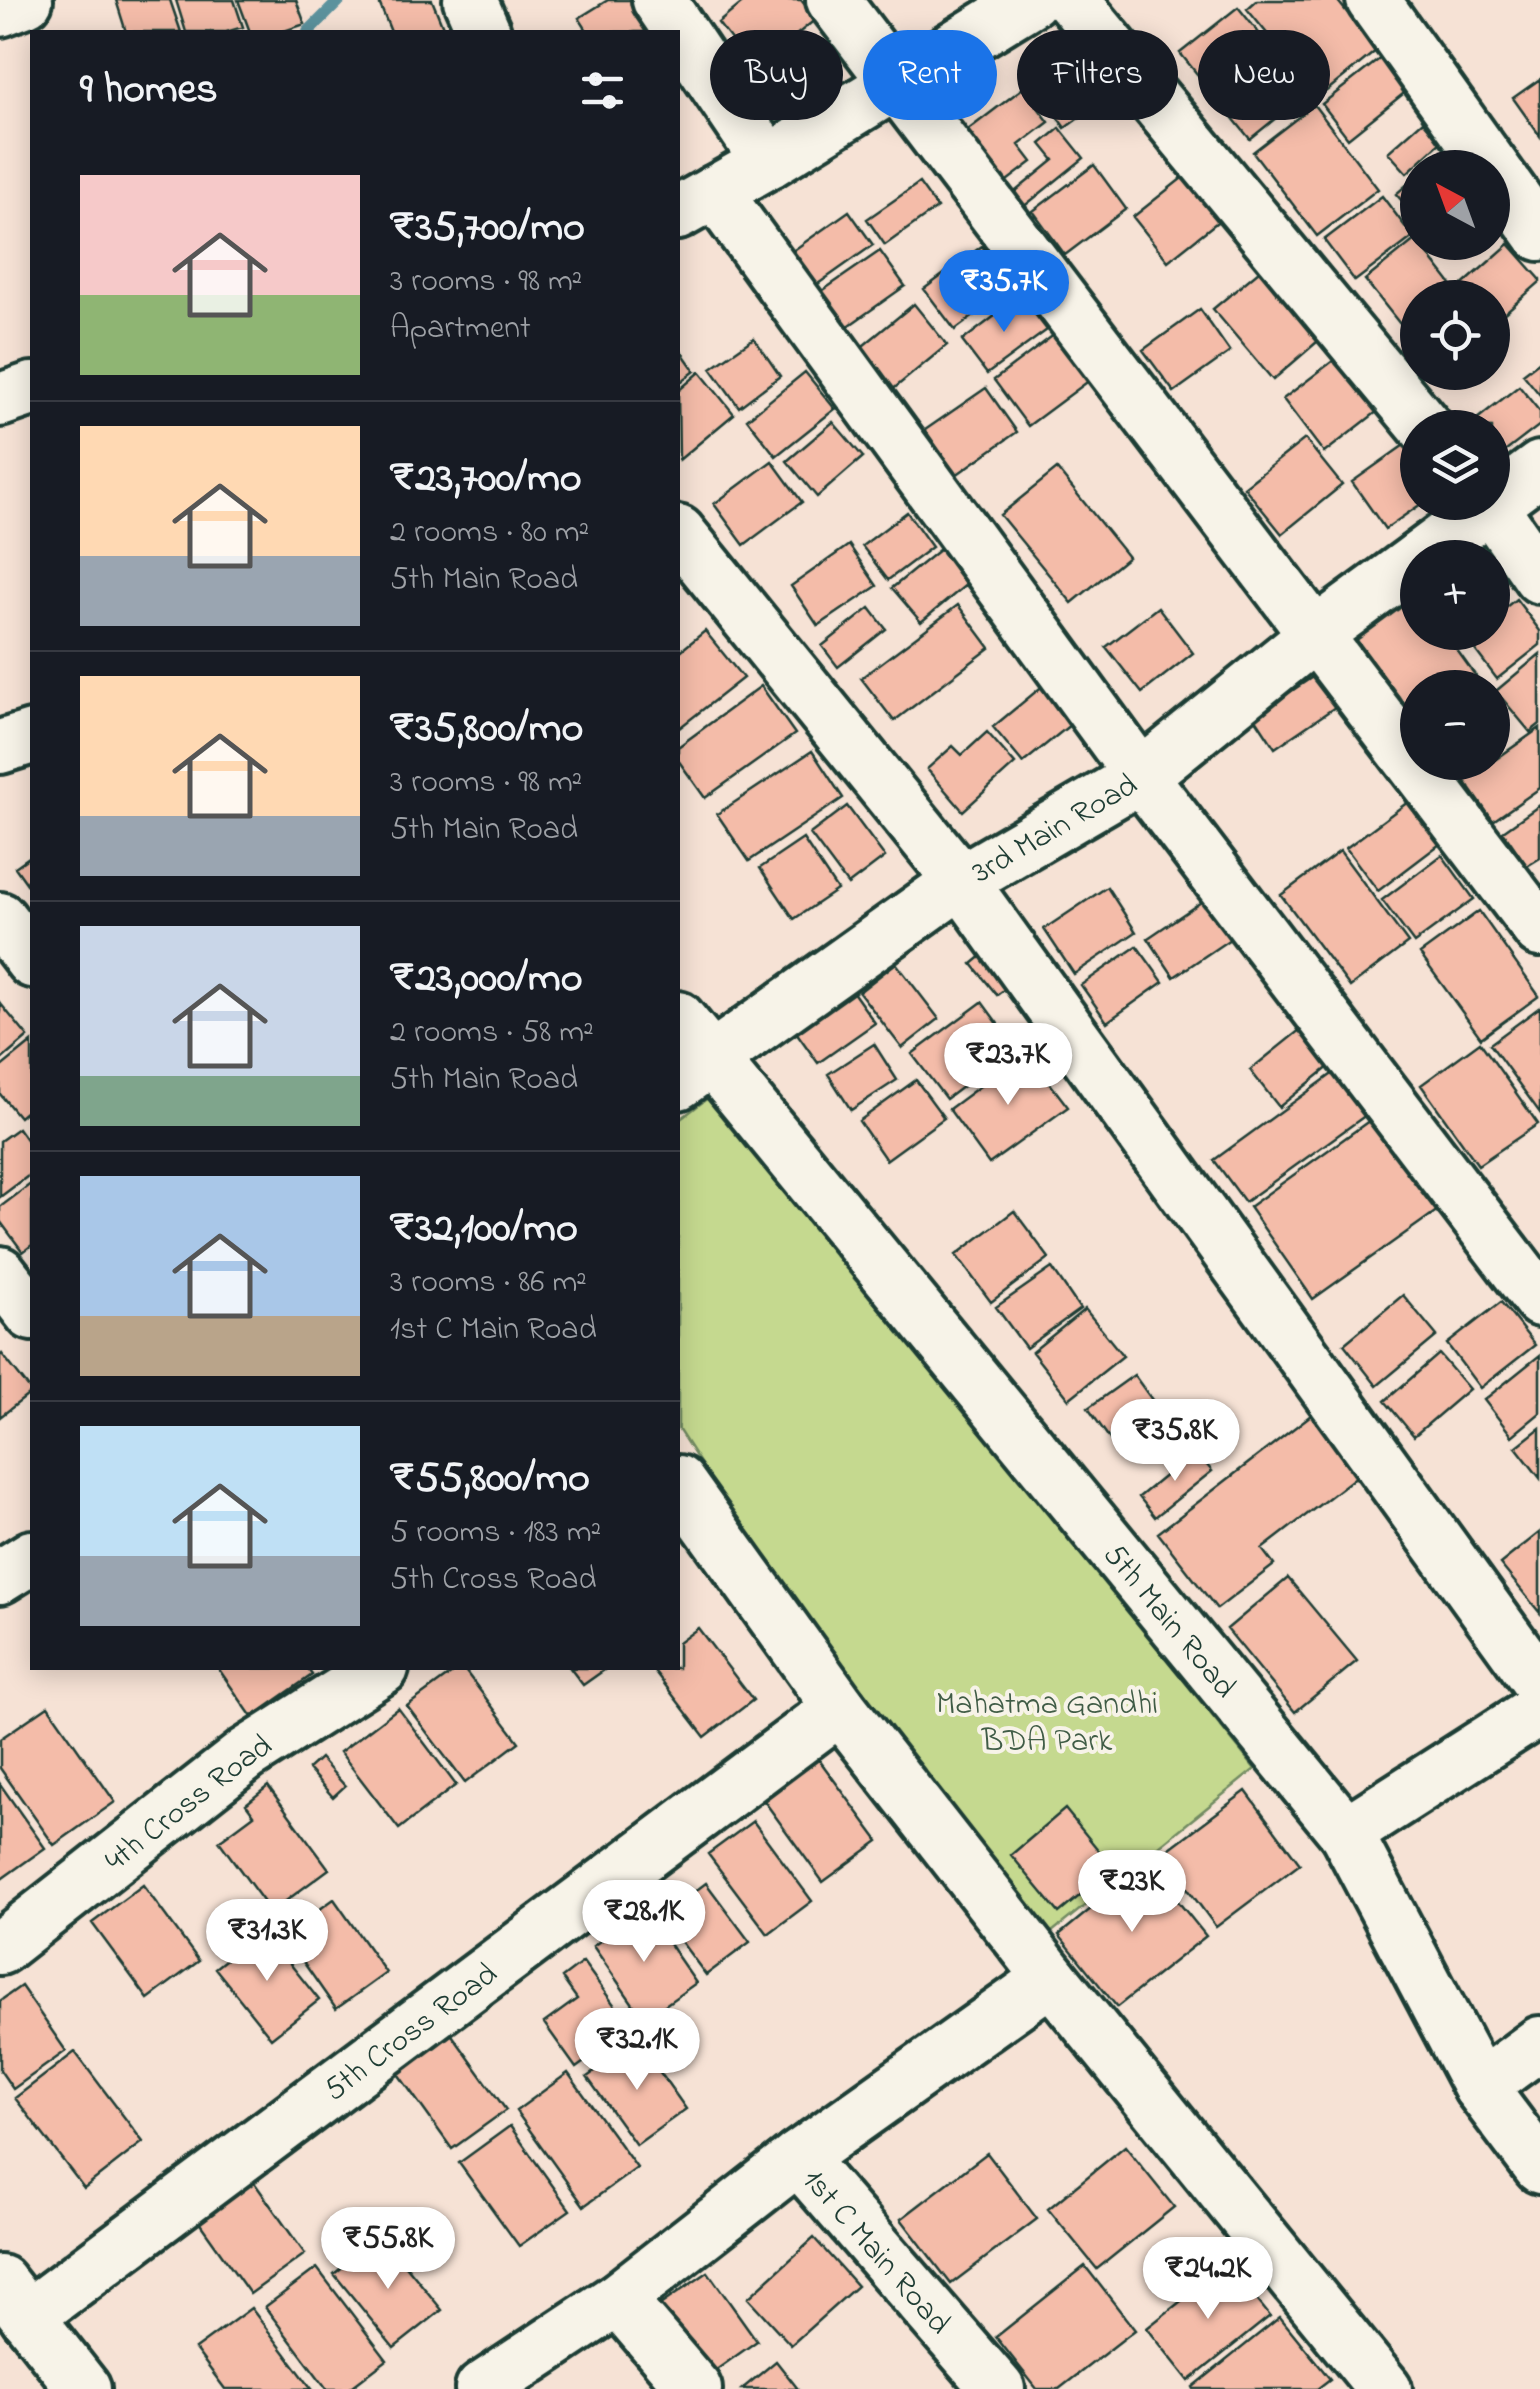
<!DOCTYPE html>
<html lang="en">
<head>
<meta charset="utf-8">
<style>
	:root { --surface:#171b24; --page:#20242c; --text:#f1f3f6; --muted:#9ea1a6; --line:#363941; --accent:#1a73e8 }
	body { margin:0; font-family:"Indie Flower",sans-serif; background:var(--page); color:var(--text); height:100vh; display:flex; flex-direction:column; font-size:38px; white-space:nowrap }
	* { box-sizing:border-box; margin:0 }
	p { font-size:32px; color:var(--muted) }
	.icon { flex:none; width:55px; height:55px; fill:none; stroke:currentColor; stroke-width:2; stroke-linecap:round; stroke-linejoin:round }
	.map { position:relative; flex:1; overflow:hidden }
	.details { position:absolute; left:30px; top:30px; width:650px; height:1640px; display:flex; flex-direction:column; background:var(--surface); border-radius:0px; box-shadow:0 5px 25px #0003 }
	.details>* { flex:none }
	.top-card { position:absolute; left:710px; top:30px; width:680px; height:90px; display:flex; gap:20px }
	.needle { width:65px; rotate:319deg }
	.controls { position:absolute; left:1400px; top:150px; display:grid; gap:20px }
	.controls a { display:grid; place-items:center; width:110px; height:110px; border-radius:50%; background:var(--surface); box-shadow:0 5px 25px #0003; font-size:50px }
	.price { position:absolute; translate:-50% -85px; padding:0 22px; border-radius:35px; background:#fff; color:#222; font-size:32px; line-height:65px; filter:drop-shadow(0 2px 5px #0008) }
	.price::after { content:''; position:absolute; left:50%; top:60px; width:30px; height:22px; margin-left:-15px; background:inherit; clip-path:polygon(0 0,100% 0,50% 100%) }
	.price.on { background:var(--accent); color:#fff }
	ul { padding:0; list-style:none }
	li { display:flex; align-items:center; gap:30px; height:250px; padding:0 50px }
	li+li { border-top:2px solid var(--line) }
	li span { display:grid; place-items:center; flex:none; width:280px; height:200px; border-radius:0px; color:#555 }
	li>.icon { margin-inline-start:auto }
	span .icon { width:120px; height:120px; fill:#fffc; stroke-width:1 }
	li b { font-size:42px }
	h2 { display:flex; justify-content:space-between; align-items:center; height:120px; padding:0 50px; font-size:42px }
	.chip { padding:0 35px; border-radius:45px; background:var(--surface); box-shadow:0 5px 25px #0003; font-size:35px; line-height:90px }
	.chip.on { background:var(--accent); color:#fff }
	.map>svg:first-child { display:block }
</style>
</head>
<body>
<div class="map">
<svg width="1540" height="2389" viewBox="0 0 1540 2389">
	<rect width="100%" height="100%" fill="#f6e2d5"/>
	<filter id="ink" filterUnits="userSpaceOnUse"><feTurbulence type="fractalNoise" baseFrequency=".01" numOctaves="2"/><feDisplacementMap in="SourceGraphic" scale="20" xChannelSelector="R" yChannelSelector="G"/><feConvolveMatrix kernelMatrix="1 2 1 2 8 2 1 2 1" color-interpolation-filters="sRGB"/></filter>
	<g filter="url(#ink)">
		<!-- green -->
		<path fill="#c5d98f" stroke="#728b62" stroke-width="2.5" d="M713,1094L1255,1769L1047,1936L805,1625L678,1429V1121Z"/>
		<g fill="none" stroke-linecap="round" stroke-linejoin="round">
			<!-- stream -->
			<path stroke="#5b929d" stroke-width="12" d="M308,32L340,0"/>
		</g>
		<!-- building -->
		<path fill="#f4bca9" stroke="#1f3d34" stroke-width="2.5" d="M116,0H170L181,32H126Z
			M176,0H234L243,27L226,32H186Z
			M238,0H296L305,24L281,32H250Z
			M378,0H432L445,32H391Z
			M608,0H631L652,32H588L579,18Z
			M746,0H801L816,19L754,69L718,23Z
			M1257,0H1337L1377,50L1319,97L1247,9Z
			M1238,7L1307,93L1250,139L1180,53Z
			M1094,37L1127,83L1065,128L1033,83Z
			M1382,57L1408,90L1348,138L1322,104Z
			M1540,79V136L1513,98Z
			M1023,88L1049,122L1019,145L1032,162L999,187L960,136Z
			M1314,105L1378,189L1317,236L1253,152Z
			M1423,121L1441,142L1407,173L1388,152Z
			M1060,128L1084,158L1022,208L1011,195L1054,160L1041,144Z
			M1094,165L1126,209L1065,255L1033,211Z
			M1191,171L1226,215L1168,261L1133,217Z
			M1418,175V219L1396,194Z
			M919,183L937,208L885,245L867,219Z
			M1382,196L1413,237L1355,281L1324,240Z
			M849,211L873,245L808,291L784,257Z
			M1416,239L1451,284L1434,298H1418V310L1400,324L1365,280Z
			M1509,244L1540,279V282L1492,324V298H1465L1458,289Z
			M982,246L1013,287L955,330L924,289Z
			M880,251L905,286L847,327L822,291Z
			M1265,266L1325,335L1273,380L1213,309Z
			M1021,296L1047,330L987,374L962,341Z
			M914,304L947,345L891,391L858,350Z
			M1200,309L1230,352L1174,392L1143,350Z
			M1059,331L1094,377L1028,426L994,380Z
			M754,338L780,376L739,407L711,368Z
			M678,347L695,371L678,384Z
			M1338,357L1378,411L1324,453L1283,399Z
			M1540,361V395L1523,374Z
			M700,372L734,414L679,460L678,391Z
			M805,372L835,409L776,456L747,419Z
			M1519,386L1540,412V425L1493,461L1492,428L1467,427Z
			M986,388L1017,432L956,475L925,430Z
			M833,422L863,457L817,497L787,461Z
			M1305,439L1342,485L1282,534L1244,487Z
			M1407,443L1418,458V502H1424L1385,529L1352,482Z
			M772,461L802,502L744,545L714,504Z
			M1057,469L1128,557L1072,603L1000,515Z
			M907,512L932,547L888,580L862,546Z
			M849,545L877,586L818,626L791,586Z
			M945,545L973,579L921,622L892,588Z
			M1416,595L1418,632H1444L1480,682L1472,688H1418V723L1356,639Z
			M1516,599L1540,631V645L1497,679L1466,638L1473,632H1492V618Z
			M958,605L990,648L894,721L861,678Z
			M1158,607L1193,653L1142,693L1106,647Z
			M870,608L886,629L838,667L822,646Z
			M705,631L743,678L678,729V653Z
			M1540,654V724L1530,732L1496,691Z
			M1317,674L1338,705L1275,748L1254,716Z
			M1051,679L1081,716L1023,763L993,727Z
			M761,686L795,734L705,798L678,760V747Z
			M1540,728V788L1493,821L1465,781Z
			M987,732L1015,764L963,811L927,769L953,746L962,755Z
			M812,751L843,798L749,861L717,814Z
			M1408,802L1440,844L1378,891L1346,848Z
			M1540,805V858L1527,866L1503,831Z
			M847,806L885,857L848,885L810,834Z
			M803,839L837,890L794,919L760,868Z
			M1340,851L1408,943L1350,987L1281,895Z
			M32,855V891L15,867Z
			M1442,855L1474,899L1414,943L1382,900Z
			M1107,887L1136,932L1074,974L1044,929Z
			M1213,894L1239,933L1174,977L1148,938Z
			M1479,911L1539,996L1481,1038L1420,954Z
			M1137,946L1163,982L1107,1022L1081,985Z
			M989,950L1014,982L997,995L972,964Z
			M896,963L939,1019L902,1048L859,992Z
			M845,981L875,1023L818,1063L789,1022Z
			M982,1002L1015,1047L946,1099L912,1054Z
			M0,1003L28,1037L0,1061Z
			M1540,1007V1113L1490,1044Z
			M1301,1029L1330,1066L1279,1107L1250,1070Z
			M32,1042V1106L19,1117L0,1094V1068Z
			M1480,1042L1538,1124L1478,1165L1421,1085Z
			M874,1044L897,1080L851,1110L828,1074Z
			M1026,1052L1068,1107L989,1164L949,1109Z
			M1335,1072L1366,1115L1245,1202L1214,1160Z
			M916,1080L944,1118L886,1160L859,1121Z
			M1373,1118L1438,1210L1313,1299L1249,1207Z
			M18,1128L32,1148V1173L0,1197V1141Z
			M32,1183V1245L23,1252L0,1221V1207Z
			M1014,1211L1049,1258L991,1302L956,1255Z
			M1052,1268L1080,1309L1026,1348L996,1307Z
			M1403,1295L1437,1336L1377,1386L1344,1344Z
			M1501,1302L1535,1345L1480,1388L1447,1344Z
			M1085,1309L1123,1356L1069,1399L1032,1352Z
			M2,1354L32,1392L0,1417V1356Z
			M1439,1354L1469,1389L1414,1436L1385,1401Z
			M1540,1355V1413L1512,1436L1484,1400Z
			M1134,1375L1160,1411L1114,1445L1088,1408Z
			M1311,1415L1357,1476L1262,1549L1274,1565L1217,1609L1158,1533Z
			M1540,1428V1478L1516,1447Z
			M1195,1451L1212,1471L1155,1517L1139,1497Z
			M1540,1532V1613L1500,1564Z
			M1288,1578L1357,1661L1295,1712L1227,1629Z
			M698,1628L753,1700L705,1737L652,1668H678V1643Z
			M218,1668H307L312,1675L252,1717Z
			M459,1668H463L519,1742L465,1783L407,1706Z
			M570,1668H607L583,1685Z
			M48,1706L115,1802L54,1845L0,1768V1739Z
			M398,1708L456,1785L399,1829L340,1752Z
			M817,1757L879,1841L823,1882L762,1798Z
			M320,1758L345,1786L333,1797L308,1769Z
			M0,1784L45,1848L0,1880Z
			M268,1786L329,1869L271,1912L219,1841L254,1815L246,1804Z
			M1246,1791L1300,1864L1216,1927L1162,1854Z
			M1065,1809L1113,1868L1059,1913L1011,1855Z
			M753,1821L812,1901L768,1934L708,1854Z
			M1147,1863L1206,1936L1117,2007L1059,1935Z
			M706,1883L750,1942L706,1975L662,1916Z
			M143,1885L199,1961L148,1999L92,1923Z
			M334,1899L386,1973L336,2009L290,1943L319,1923L313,1914Z
			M645,1909L696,1983L644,2020L593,1946Z
			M263,1930L319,2000L271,2038L215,1968Z
			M583,1962L631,2028L576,2068L544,2023L577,1999L562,1978Z
			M21,1986L66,2051L13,2089L0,2070V2001Z
			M450,2032L506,2110L452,2149L396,2071Z
			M638,2041L686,2109L636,2145L587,2077Z
			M75,2052L143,2142L84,2188L15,2098Z
			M568,2073L637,2168L584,2206L516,2111Z
			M510,2126L570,2210L519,2246L459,2163Z
			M1125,2146L1174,2207L1097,2269L1048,2209Z
			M987,2153L1037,2219L951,2284L901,2219Z
			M246,2171L305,2254L250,2294L191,2211Z
			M381,2235L442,2310L394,2348L334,2274Z
			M814,2238L857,2286L791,2345L748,2298Z
			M1228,2264L1270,2316L1189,2381L1147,2328Z
			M1085,2266L1135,2330L1059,2389H1037L996,2337Z
			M317,2268L387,2360L349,2389H327L265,2307Z
			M708,2272L757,2341L709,2375L660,2305Z
			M251,2308L312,2389H225L195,2349Z
			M1280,2317L1330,2379L1317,2389H1194L1193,2387Z
			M776,2361L798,2389H742Z"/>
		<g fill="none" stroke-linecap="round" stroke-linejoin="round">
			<!-- minor casing -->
			<g stroke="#1f3d34" stroke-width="60">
				<g id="minor">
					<path d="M470,0L484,32"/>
					<path d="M659,0L768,162"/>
					<path d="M833,0L1540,930"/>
					<path d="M1072,0L1426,428"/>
					<path d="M1373,0L1540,234"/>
					<path d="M0,10L26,0"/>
					<path d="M715,192L1141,776L1540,1300"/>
					<path d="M678,213L768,162L1031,0"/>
					<path d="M0,400L32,389"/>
					<path d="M1488,502L1540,577"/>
					<path d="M678,532L961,881L1540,1684"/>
					<path d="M1419,558L1540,468"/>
					<path d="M0,747L32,737"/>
					<path d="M0,919L32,961"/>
					<path id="s1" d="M678,1018L1346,1833L1480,2087L1540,2167"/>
					<path id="s2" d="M678,1083L961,881L1141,776L1316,634L1418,559"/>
					<path d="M0,1273L32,1314"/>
					<path d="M678,1482L840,1708L1051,1978L1385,2389"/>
					<path d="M0,1577L32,1557"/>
					<path d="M1346,1833L1540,1709"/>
					<path id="s3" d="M0,1948L247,1754L382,1668"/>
					<path d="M1480,2087L1540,2043"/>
					<path id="s4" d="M798,2158L998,2389"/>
					<path d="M0,2282L84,2389"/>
					<path d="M618,2299L695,2389"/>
					<path id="s5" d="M27,2317L840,1708"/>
					<path d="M482,2389L618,2299L798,2158L1051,1978"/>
				</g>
			</g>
			<!-- minor -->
			<use href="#minor" stroke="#f7f3e8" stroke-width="52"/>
		</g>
	</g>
	<g text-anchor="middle" stroke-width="8" stroke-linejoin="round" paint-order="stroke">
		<!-- street labels -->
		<g font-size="32" fill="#1f3d34" stroke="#f7f3e8">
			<text dy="11" stroke="none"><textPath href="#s2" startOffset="455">3rd Main Road</textPath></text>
			<text dy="11" stroke="none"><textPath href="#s1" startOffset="778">5th Main Road</textPath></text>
			<text dy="11" stroke="none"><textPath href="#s3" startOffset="238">4th Cross Road</textPath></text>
			<text dy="11" stroke="none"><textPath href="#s5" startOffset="478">5th Cross Road</textPath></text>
			<text dy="11" stroke="none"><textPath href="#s4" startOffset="122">1st C Main Road</textPath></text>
		</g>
		<!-- park labels -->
		<g font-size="32" fill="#405c46" stroke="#f7f3e8">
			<text x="1047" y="1713">Mahatma Gandhi<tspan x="1047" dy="37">BDA Park</tspan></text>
		</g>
	</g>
</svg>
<div class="controls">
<a><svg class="needle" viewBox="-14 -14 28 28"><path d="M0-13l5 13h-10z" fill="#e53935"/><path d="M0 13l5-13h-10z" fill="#9ea1a6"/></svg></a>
<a><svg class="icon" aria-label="locate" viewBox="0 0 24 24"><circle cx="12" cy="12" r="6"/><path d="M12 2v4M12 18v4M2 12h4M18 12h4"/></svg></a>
<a><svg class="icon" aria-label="layers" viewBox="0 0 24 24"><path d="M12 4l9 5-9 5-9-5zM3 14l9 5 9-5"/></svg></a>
<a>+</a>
<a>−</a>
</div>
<b class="price on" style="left:1004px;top:335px">₹35.7K</b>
<b class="price" style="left:1008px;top:1108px">₹23.7K</b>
<b class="price" style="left:1175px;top:1484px">₹35.8K</b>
<b class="price" style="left:1132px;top:1935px">₹23K</b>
<b class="price" style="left:644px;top:1965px">₹28.1K</b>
<b class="price" style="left:267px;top:1984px">₹31.3K</b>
<b class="price" style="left:637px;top:2093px">₹32.1K</b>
<b class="price" style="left:388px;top:2292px">₹55.8K</b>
<b class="price" style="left:1208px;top:2322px">₹24.2K</b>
<div class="top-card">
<a class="chip">Buy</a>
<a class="chip on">Rent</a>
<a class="chip">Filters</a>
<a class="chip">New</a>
</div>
<section class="details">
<h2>9 homes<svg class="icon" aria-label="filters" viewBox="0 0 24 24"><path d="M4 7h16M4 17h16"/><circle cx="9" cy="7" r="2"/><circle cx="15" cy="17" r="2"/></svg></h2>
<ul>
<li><span style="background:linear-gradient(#f6c9c9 60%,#8fb573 0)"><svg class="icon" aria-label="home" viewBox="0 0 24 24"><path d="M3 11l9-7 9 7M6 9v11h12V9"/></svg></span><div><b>₹35,700/mo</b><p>3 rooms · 98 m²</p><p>Apartment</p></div></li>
<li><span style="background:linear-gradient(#ffd9b3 65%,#9aa5b1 0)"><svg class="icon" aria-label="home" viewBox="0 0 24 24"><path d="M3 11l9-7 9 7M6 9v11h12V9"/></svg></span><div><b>₹23,700/mo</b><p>2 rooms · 80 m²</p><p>5th Main Road</p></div></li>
<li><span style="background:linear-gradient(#ffd9b3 70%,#9aa5b1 0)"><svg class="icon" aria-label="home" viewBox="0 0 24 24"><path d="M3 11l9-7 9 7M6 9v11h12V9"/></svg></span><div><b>₹35,800/mo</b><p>3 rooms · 98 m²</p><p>5th Main Road</p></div></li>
<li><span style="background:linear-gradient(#c9d6e8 75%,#7fa58c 0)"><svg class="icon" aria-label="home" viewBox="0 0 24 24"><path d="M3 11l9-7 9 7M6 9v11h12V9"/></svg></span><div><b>₹23,000/mo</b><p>2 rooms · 58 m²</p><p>5th Main Road</p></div></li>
<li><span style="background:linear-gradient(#a9c7e8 70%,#b9a48a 0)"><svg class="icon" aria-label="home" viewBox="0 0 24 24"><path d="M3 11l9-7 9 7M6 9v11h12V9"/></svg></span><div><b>₹32,100/mo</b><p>3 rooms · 86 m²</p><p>1st C Main Road</p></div></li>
<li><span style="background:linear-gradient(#bfe0f5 65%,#9aa5b1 0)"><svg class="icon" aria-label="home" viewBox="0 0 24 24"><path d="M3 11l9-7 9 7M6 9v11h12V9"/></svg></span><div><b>₹55,800/mo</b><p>5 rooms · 183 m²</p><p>5th Cross Road</p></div></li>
</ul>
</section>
</div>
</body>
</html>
